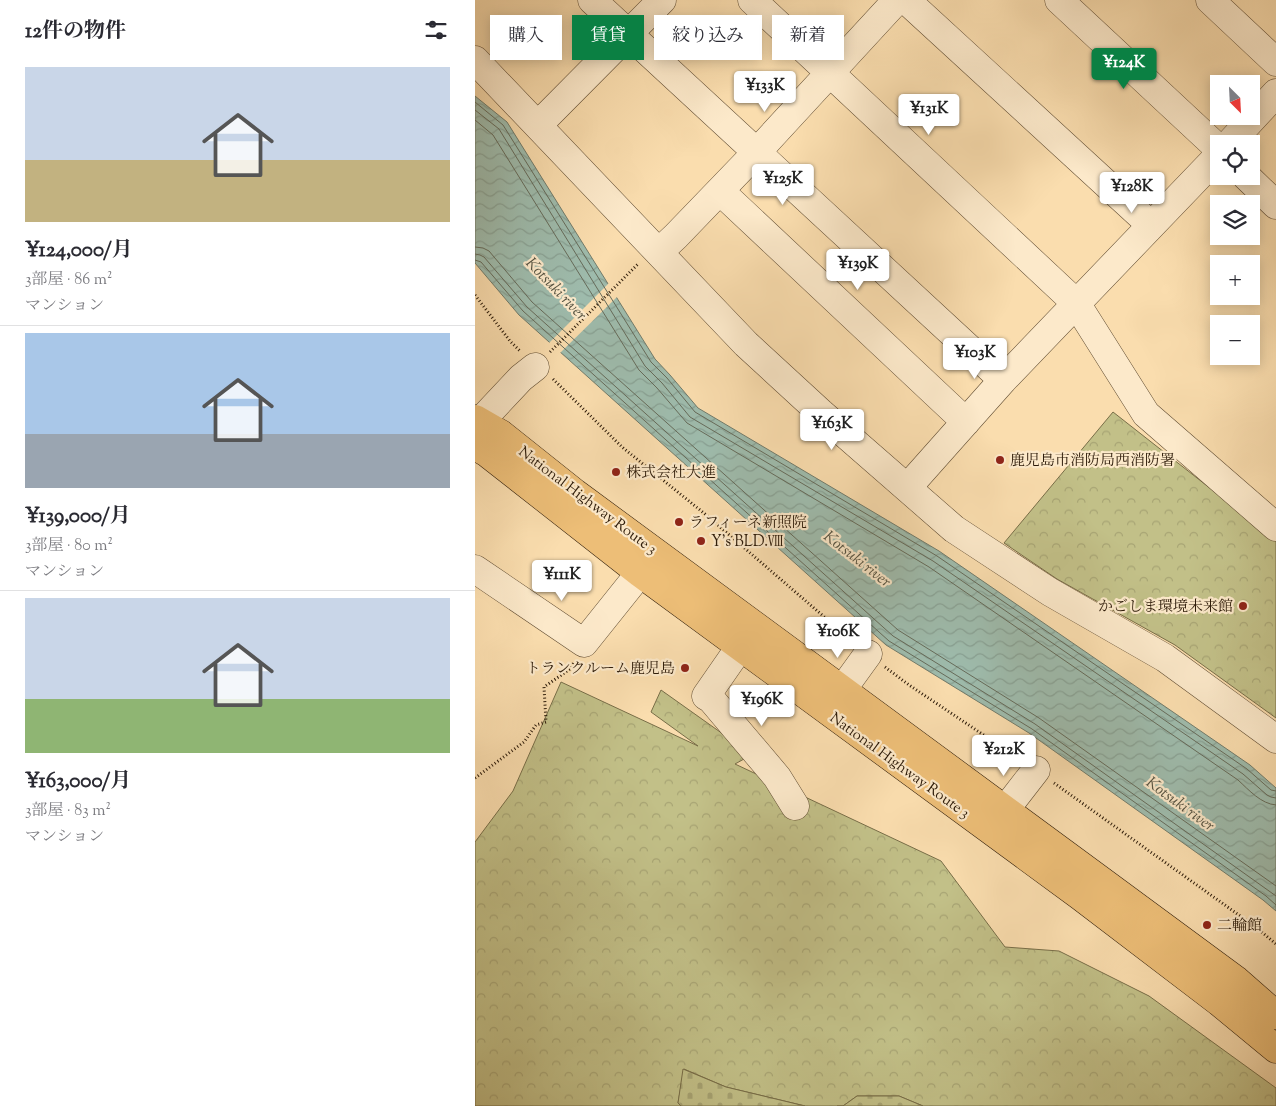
<!DOCTYPE html>
<html lang="ja">
<head>
<meta charset="utf-8">
<style>
	:root { --surface:#fff; --page:#f2f2f3; --text:#2b2b33; --muted:#7c7c81; --line:#e1e1e2; --accent:#0b8043 }
	body { margin:0; font-family:"Sorts Mill Goudy","Noto Serif JP",serif; background:var(--page); color:var(--text); height:100vh; display:flex; flex-direction:column; font-size:19px; white-space:nowrap }
	* { box-sizing:border-box; margin:0 }
	p { font-size:16px; color:var(--muted) }
	.icon { flex:none; width:28px; height:28px; fill:none; stroke:currentColor; stroke-width:2; stroke-linecap:round; stroke-linejoin:round }
	.map { position:relative; flex:1; overflow:hidden }
	.drawer { display:flex; flex-direction:column; background:var(--surface); width:475px }
	.drawer>* { flex:none }
	.banner { position:absolute; left:15px; top:15px; width:475px; height:45px; display:flex; gap:10px }
	.needle { width:32px; rotate:156deg }
	.fabs { position:absolute; left:735px; top:75px; display:grid; gap:10px }
	.fabs a { display:grid; place-items:center; width:50px; height:50px; border-radius:0px; background:var(--surface); box-shadow:0 2px 12px #0003; font-size:25px }
	.price { position:absolute; translate:-50% -42px; padding:0 11px; border-radius:5px; background:#fff; color:#222; font-size:16px; line-height:32px; filter:drop-shadow(0 1px 2px #0008) }
	.price::after { content:''; position:absolute; left:50%; top:30px; width:15px; height:11px; margin-left:-8px; background:inherit; clip-path:polygon(0 0,100% 0,50% 100%) }
	.price.active { background:var(--accent); color:#fff }
	ul { padding:0; list-style:none }
	li { display:grid; align-content:center; gap:10px; height:265px; padding:0 25px }
	li+li { border-top:1px solid var(--line) }
	li span { display:grid; place-items:center; height:155px; border-radius:0px; color:#555 }
	li>.icon { margin-inline-start:auto }
	span .icon { width:90px; height:90px; fill:#fffc; stroke-width:1 }
	li b { font-size:21px }
	h2 { display:flex; justify-content:space-between; align-items:center; height:60px; padding:0 25px; font-size:21px }
	.tag { padding:0 18px; border-radius:0px; background:var(--surface); box-shadow:0 2px 12px #0003; font-size:18px; line-height:45px }
	.tag.active { background:var(--accent); color:#fff }
	main { display:flex; flex:1; min-height:0 }
	.map>svg:first-child { display:block }
</style>
</head>
<body>
<main>
<section class="drawer">
<h2>12件の物件<svg class="icon" aria-label="filters" viewBox="0 0 24 24"><path d="M4 7h16M4 17h16"/><circle cx="9" cy="7" r="2"/><circle cx="15" cy="17" r="2"/></svg></h2>
<ul>
<li><span style="background:linear-gradient(#c9d6e8 60%,#c2b280 0)"><svg class="icon" aria-label="home" viewBox="0 0 24 24"><path d="M3 11l9-7 9 7M6 9v11h12V9"/></svg></span><div><b>¥124,000/月</b><p>3部屋 · 86 m²</p><p>マンション</p></div></li>
<li><span style="background:linear-gradient(#a9c7e8 65%,#9aa5b1 0)"><svg class="icon" aria-label="home" viewBox="0 0 24 24"><path d="M3 11l9-7 9 7M6 9v11h12V9"/></svg></span><div><b>¥139,000/月</b><p>3部屋 · 80 m²</p><p>マンション</p></div></li>
<li><span style="background:linear-gradient(#c9d6e8 65%,#8fb573 0)"><svg class="icon" aria-label="home" viewBox="0 0 24 24"><path d="M3 11l9-7 9 7M6 9v11h12V9"/></svg></span><div><b>¥163,000/月</b><p>3部屋 · 83 m²</p><p>マンション</p></div></li>
</ul>
</section>
<div class="map">
<svg width="801" height="1106" viewBox="0 0 801 1106">
	<defs>
		<pattern id="forest-crowns" width="20" height="18" patternUnits="userSpaceOnUse" patternTransform="scale(1.25)"><rect width="20" height="18" fill="#c2c088"/><path d="M2 6a3 3 0 1 1 6 0M12 15a3 3 0 1 1 6 0" fill="none" stroke="#a7a474"/></pattern>
		<pattern id="cemetery-stones" width="16" height="16" patternUnits="userSpaceOnUse" patternTransform="scale(1.25)"><rect width="16" height="16" fill="#c2c088"/><path d="M2 7V4a2 2 0 0 1 4 0v3zM10 15v-3a2 2 0 0 1 4 0v3z" fill="#a7a474"/></pattern>
		<pattern id="water-waves" width="16" height="10" patternUnits="userSpaceOnUse" patternTransform="scale(1.25)"><rect width="16" height="10" fill="#9ebbac"/><path d="M0 5q4-4 8 0t8 0" fill="none" stroke="#88a093"/></pattern>
	</defs>
	<rect width="100%" height="100%" fill="#faddae"/>
	<filter id="stains"><feTurbulence type="fractalNoise" baseFrequency=".004" numOctaves="4"/><feColorMatrix values="0 0 0 0 .2 0 0 0 0 .09 0 0 0 0 .02 0 0 0 .5 -.17"/></filter>
	<radialGradient id="worn" r=".72"><stop offset=".6" stop-color="#630" stop-opacity="0"/><stop offset="1" stop-color="#630" stop-opacity=".3"/></radialGradient>
	<!-- forest -->
	<path fill="url(#forest-crowns)" stroke="#786e48" d="M638,412L801,540V718L700,645L582,579L529,543Z
		M86,682L223,746L176,712L186,690L255,739L269,759L260,764L466,861L530,947L584,951L674,996L801,1088V1106H448L424,1096H382L368,1106H330L251,1087L209,1069L203,1103L206,1106H0V842L38,791Z"/>
	<!-- cemetery -->
	<path fill="url(#cemetery-stones)" stroke="#786e48" d="M208,1069L251,1087L330,1106H206L203,1103Z
		M382,1096H424L448,1106H362H368Z"/>
	<!-- water -->
	<path fill="url(#water-waves)" stroke="#717b6b" d="M0,96L32,122L180,359L195,375L223,408L464,551L775,765L801,788V911L788,900L554,733L411,645L44,315L0,263Z"/>
	<!-- pier -->
	<path fill="#faddae" d="M135,282L143,296L84,354L73,344Z"/>
	<g fill="none" stroke-linecap="round" stroke-linejoin="round">
		<!-- shore -->
		<path stroke="#666b5a" stroke-width="1" d="M0,102L28,125L176,362L192,378L220,412L462,556L772,769L796,790L801,791
			M0,110L24,129L170,366L187,383L215,417L458,561L768,774L792,795L796,797L801,798
			M0,120L18,135L164,370L182,388L212,423L454,567L763,780C774,790 786,804 801,805
			M0,247L8,248L14,251L57,302L423,630L564,718L801,886
			M0,254L5,255L9,257L52,307L418,636L560,724L801,896
			M0,260L6,262L48,311L414,641L557,729L791,896L801,905"/>
		<!-- minor casing -->
		<g stroke="#604c32" stroke-width="29">
			<path id="minor" d="M117,0L528,380
				M277,0L601,303L671,414L801,527
				M431,0L676,225
				M584,0L744,149
				M735,0L801,62
				M0,60L271,344L346,413L479,529L575,592L690,658L801,739
				M63,125L187,0
				M754,144L801,93
				M771,176L801,205
				M245,191L491,422
				M184,252L201,236L281,153L422,0
				M0,427L46,378L60,367
				M432,488L528,380L744,155
				M0,569L109,643L165,573
				M265,647L231,696L236,699L302,777L320,806
				M367,690L393,654
				M530,810L561,770"/>
		</g>
		<!-- highway casing -->
		<g stroke="#2d1b09" stroke-width="29">
			<path id="highway" d="M0,419L26,434L100,493L620,876L761,980L801,1015
				M0,446L12,453L165,573L605,896L744,1002L801,1049"/>
		</g>
		<!-- path -->
		<path stroke="#2d1b09" stroke-width="3" stroke-dasharray="1 2.5" stroke-linecap="butt" d="M0,295L35,341L45,351
			M75,352L163,264
			M78,379L147,447L230,514L376,640
			M410,667L434,685L543,758
			M0,778L49,742L61,725L71,722L69,687L95,669L99,662
			M579,783L782,928L801,944"/>
		<!-- minor -->
		<use href="#minor" stroke="#fce9ca" stroke-width="28"/>
		<!-- highway -->
		<use href="#highway" stroke="#edbe77" stroke-width="28"/>
	</g>
	<!-- markers -->
	<g fill="#8f2418" stroke="#fce9ca" stroke-width="2">
		<circle cx="525" cy="460" r="5"/>
		<circle cx="141" cy="472" r="5"/>
		<circle cx="204" cy="522" r="5"/>
		<circle cx="226" cy="541" r="5"/>
		<circle cx="768" cy="606" r="5"/>
		<circle cx="210" cy="668" r="5"/>
		<circle cx="732" cy="925" r="5"/>
	</g>
	<g text-anchor="middle" stroke-width="4.5" stroke-linejoin="round" paint-order="stroke">
		<!-- poi labels -->
		<g font-size="15" fill="#2d1b09" stroke="#fce9ca" text-anchor="start">
			<text x="535" y="465">鹿児島市消防局西消防署</text>
			<text x="151" y="477">株式会社大進</text>
			<text x="214" y="527">ラフィーネ新照院</text>
			<text x="236" y="546">Y's BLD.Ⅷ</text>
			<text x="758" y="611" text-anchor="end">かごしま環境未来館</text>
			<text x="200" y="673" text-anchor="end">トランクルーム鹿児島</text>
			<text x="742" y="930">二輪館</text>
		</g>
		<!-- street labels -->
		<g font-size="15" fill="#2d1b09" stroke="#fce9ca">
			<text transform="translate(113 500) rotate(37)" y="5">National Highway Route 3</text>
			<text transform="translate(425 765) rotate(36)" y="5">National Highway Route 3</text>
		</g>
		<!-- water labels -->
		<g font-size="16" font-style="italic" fill="#555342" stroke="#fce9ca">
			<text transform="translate(82 288) rotate(46)" y="6">Kotsuki river</text>
			<text transform="translate(383 558) rotate(38)" y="6">Kotsuki river</text>
			<text transform="translate(706 803) rotate(36)" y="6">Kotsuki river</text>
		</g>
	</g>
	<rect width="100%" height="100%" filter="url(#stains)"/>
	<rect width="100%" height="100%" fill="url(#worn)"/>
</svg>
<div class="fabs">
<a><svg class="needle" viewBox="-14 -14 28 28"><path d="M0-13l5 13h-10z" fill="#e53935"/><path d="M0 13l5-13h-10z" fill="#7c7c81"/></svg></a>
<a><svg class="icon" aria-label="locate" viewBox="0 0 24 24"><circle cx="12" cy="12" r="6"/><path d="M12 2v4M12 18v4M2 12h4M18 12h4"/></svg></a>
<a><svg class="icon" aria-label="layers" viewBox="0 0 24 24"><path d="M12 4l9 5-9 5-9-5zM3 14l9 5 9-5"/></svg></a>
<a>+</a>
<a>−</a>
</div>
<b class="price active" style="left:649px;top:90px">¥124K</b>
<b class="price" style="left:290px;top:113px">¥133K</b>
<b class="price" style="left:454px;top:136px">¥131K</b>
<b class="price" style="left:308px;top:206px">¥125K</b>
<b class="price" style="left:657px;top:214px">¥128K</b>
<b class="price" style="left:383px;top:291px">¥139K</b>
<b class="price" style="left:500px;top:380px">¥103K</b>
<b class="price" style="left:357px;top:451px">¥163K</b>
<b class="price" style="left:87px;top:602px">¥111K</b>
<b class="price" style="left:363px;top:659px">¥106K</b>
<b class="price" style="left:287px;top:727px">¥196K</b>
<b class="price" style="left:529px;top:777px">¥212K</b>
<div class="banner">
<a class="tag">購入</a>
<a class="tag active">賃貸</a>
<a class="tag">絞り込み</a>
<a class="tag">新着</a>
</div>
</div>
</main>
</body>
</html>
